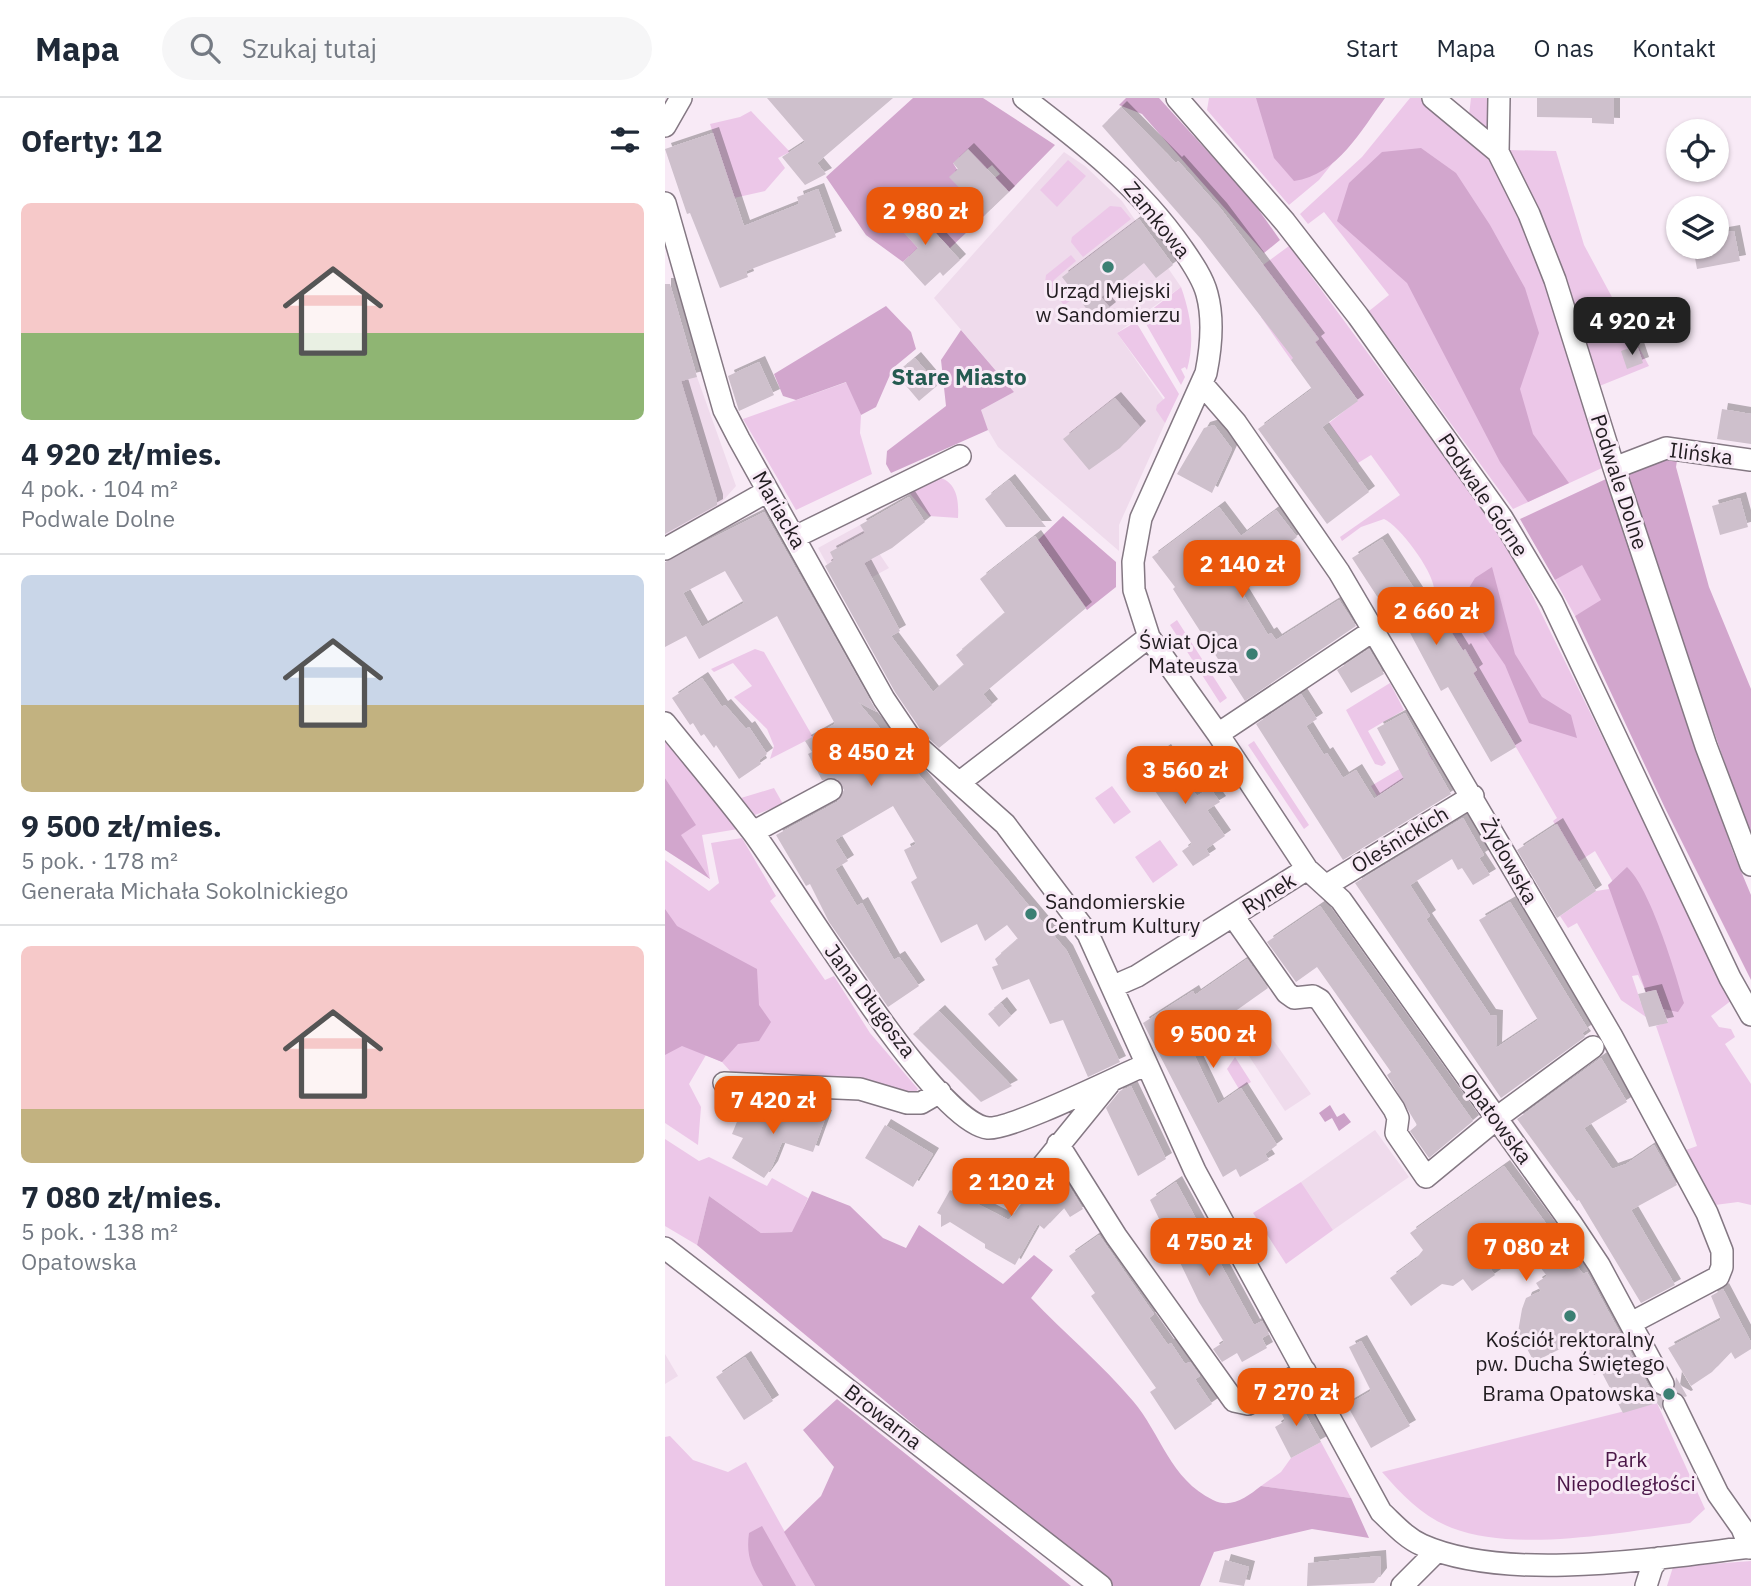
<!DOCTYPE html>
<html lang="pl">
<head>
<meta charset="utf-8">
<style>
	:root { --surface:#fff; --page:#f6f6f7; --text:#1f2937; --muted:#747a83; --line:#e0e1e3; --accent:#ea580c }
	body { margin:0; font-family:"IBM Plex Sans",sans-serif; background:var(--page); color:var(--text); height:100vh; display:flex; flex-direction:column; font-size:26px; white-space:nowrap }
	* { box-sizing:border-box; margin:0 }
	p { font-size:23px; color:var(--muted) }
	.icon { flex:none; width:38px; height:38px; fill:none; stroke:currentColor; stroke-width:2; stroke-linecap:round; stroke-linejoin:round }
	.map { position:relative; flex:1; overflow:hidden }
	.sheet { display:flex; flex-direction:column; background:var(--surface); width:665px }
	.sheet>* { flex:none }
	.tools { position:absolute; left:1001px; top:21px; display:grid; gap:14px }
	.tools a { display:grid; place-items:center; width:63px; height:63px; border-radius:50%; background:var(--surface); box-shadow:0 2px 5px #0004; font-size:35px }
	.price { position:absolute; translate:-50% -60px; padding:0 16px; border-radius:14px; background:var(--accent); color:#fff; font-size:23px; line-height:46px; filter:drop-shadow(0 2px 4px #0008) }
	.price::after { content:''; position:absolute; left:50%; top:42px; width:21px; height:16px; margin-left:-10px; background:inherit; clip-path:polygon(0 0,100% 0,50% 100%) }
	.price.on { background:#222; color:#fff }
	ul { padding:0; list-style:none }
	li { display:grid; align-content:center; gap:14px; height:371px; padding:0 21px }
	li+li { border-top:2px solid var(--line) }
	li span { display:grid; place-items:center; height:217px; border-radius:10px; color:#555 }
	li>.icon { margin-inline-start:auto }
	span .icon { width:126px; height:126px; fill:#fffc; stroke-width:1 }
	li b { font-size:30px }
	h2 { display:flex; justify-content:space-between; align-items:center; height:84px; padding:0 21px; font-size:30px }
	header { display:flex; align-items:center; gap:42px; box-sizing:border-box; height:98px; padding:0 35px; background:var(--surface); border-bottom:2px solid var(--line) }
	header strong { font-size:33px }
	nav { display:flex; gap:38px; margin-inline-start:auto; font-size:24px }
	.search { width:490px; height:63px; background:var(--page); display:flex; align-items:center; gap:18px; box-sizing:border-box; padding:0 24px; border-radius:38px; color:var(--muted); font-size:26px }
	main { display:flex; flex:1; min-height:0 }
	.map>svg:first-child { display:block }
</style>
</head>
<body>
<header>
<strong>Mapa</strong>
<div class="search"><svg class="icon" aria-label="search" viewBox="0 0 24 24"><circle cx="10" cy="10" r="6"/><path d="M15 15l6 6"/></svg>Szukaj tutaj</div>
<nav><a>Start</a><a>Mapa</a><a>O nas</a><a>Kontakt</a></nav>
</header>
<main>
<section class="sheet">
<h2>Oferty: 12<svg class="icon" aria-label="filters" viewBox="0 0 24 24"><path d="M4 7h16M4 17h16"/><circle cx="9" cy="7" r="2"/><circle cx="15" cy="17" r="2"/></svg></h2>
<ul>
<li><span style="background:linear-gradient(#f6c9c9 60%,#8fb573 0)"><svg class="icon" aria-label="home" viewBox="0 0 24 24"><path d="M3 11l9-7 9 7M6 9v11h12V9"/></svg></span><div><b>4 920 zł/mies.</b><p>4 pok. · 104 m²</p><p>Podwale Dolne</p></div></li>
<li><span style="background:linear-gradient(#c9d6e8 60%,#c2b280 0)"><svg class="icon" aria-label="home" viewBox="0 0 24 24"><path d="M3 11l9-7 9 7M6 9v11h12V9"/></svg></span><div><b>9 500 zł/mies.</b><p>5 pok. · 178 m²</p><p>Generała Michała Sokolnickiego</p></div></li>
<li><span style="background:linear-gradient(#f6c9c9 75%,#c2b280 0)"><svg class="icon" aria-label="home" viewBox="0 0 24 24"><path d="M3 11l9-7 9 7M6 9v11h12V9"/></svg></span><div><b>7 080 zł/mies.</b><p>5 pok. · 138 m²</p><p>Opatowska</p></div></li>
</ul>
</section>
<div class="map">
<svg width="1086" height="1488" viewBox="0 0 1086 1488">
	<defs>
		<filter id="shadow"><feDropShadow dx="6" dy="-6" stdDeviation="0" flood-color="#0004"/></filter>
	</defs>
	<rect width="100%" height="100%" fill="#f8eaf6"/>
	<!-- built -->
	<path fill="#efdbec" d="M399,54L420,68L457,103L516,189L452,235L506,312L454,427V453L333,349L317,322L316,312L349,294L269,200Z
		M0,208L32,279L71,388L49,413L0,438Z
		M195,427L224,470L178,495L153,450Z
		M604,936L646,996L620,1013L580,952Z
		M710,1032L744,1079L668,1132L636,1084Z
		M0,1256L13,1278L0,1286Z"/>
	<!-- green -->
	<path fill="#ecc7e8" d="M544,0H720L654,82L624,107L542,12Z
		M745,0H757L825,61L860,128L893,222L937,370L848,411L704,213L724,197L659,114L643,126L635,116L697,59Z
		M806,0H824L822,33L804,17Z
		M86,13L125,54L113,60L120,70L100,93L69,100L45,26L75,19Z
		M843,52L891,53L919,147L984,268L932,289Z
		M403,62L421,78L392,109L375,92Z
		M445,108L456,109L466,121L418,159L406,144L407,139Z
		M624,148L822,417L846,454L1067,902L1046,918L1054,929L1066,931L1070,939L1060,946L1086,986V1107L1073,1104L1050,1107L1021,1052L1032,1048L991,928L1003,924L991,892L981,894L973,877L967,878L976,905L987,902L992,917L981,919L956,902L912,825L903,830L895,818L931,793L944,791L943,787L948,784L930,753L913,764L888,723L892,720L808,575L812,572L785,534L802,523L788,500L769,490C767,472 735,428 719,421L696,429L677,443L675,439L735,397L706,357L693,365L664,325L693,302L650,245L626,262L596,219L622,199L598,167Z
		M406,157L411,163L389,182L398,192L404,188L412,198L399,207L380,185L381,177Z
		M516,189C526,217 530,243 522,272L520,269L516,271L520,279L516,287L477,219Z
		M471,224L514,296L500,325L491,312L492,307L500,300L452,235Z
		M182,284L196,317L195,335L207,376L131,412L78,321Z
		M273,379C292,384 294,402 293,420L264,418L246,397L244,394Z
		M917,466L937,503L910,518L890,482Z
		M512,522L562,600L555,605L505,527Z
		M90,551L99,554L148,639L105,661L109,648L102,631L69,599L87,588L68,565L49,574L46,571Z
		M725,585L739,612L703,633L721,665L717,668L710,666L681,612Z
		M589,643L644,727L639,731L583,647Z
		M0,644L73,731L37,737L45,781L15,736L30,727L0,680Z
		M763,654L768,662L712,698L706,688Z
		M447,688L466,714L449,726L430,700Z
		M109,690L118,706L90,717L76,700Z
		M77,740L111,798L105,803L160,882L169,878L205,935L253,991L250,995L188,981L66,974L57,964L41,957L24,986L36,1009L33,1047L0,1025V762L44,793L54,785L46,745Z
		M495,742L513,767L488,785L470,759Z
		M570,959L586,984L574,991L562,971Z
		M0,1041L34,1063L44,1059L102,1088L107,1080L143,1100L128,1134L96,1135L44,1098L32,1147L0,1128Z
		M636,1084L668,1132L621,1166L588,1115Z
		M992,1305L1040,1411L1025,1425C957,1434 852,1455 787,1430C758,1419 737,1397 717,1374Z
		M5,1338L28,1362L63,1374L81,1364L150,1488H0V1339Z
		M656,1344L686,1400L596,1388L616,1374L626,1360Z
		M1086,1463V1488H1002L1008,1469Z"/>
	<!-- forest -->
	<path fill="#d2a6cd" d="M248,0H318L390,47L344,94L330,80L335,76L327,67L322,71L288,65L320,117L285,150L244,106L228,122L253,150L238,164L201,137L161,79Z
		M461,0H494L586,101L615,142L599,155L477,16L454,7Z
		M591,0H720C696,32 673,77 629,83L609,60Z
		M756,50L791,75L825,127L860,190L874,235L855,291L868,336L904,385L863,404L835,364L742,185L672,123L684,85L717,54Z
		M221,208L246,234L251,251L228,270L211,309L196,317L181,284L131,302L118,298L109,276Z
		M296,232L349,294L316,312L323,332L226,375L221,366L222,353L281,308L276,262Z
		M1013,356L1011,369L1044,489L1086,591V740L959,375Z
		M941,381L1068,754L1086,797V882L1000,710L910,518L936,502L917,467L890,482L855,421Z
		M398,418L451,464V489L422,512L373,442Z
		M827,469L850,556L877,599L906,617L912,640L864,625L840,567L796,503L810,480Z
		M0,680L31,727L16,737L45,781L0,752Z
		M962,769C985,790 1010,873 1019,905L1013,914L998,911L991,892L981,894L943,787Z
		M0,811L12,828L92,871L94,907L106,924L94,943L73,946L57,964L17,948L0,957Z
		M147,1093L185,1108L218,1140L241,1150L254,1127L338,1186L369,1157L388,1172L366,1200C399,1235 437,1266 468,1303C496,1336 505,1381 548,1402C566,1411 582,1399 596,1388L686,1400L704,1440L647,1431L549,1454L535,1488H443L32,1147L44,1098L96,1135L127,1134Z
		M172,1301L406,1488H150L119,1434L156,1398L169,1369L138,1332Z
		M97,1428L131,1488H98C86,1469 81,1457 84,1435Z"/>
	<!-- water -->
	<path fill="#cca1c8" d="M665,1007L672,1019L679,1015L686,1024L674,1033L667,1020L660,1024L654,1015Z"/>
	<!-- building -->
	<path fill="#cec0cc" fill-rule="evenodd" filter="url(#shadow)" d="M102,0H228L152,65L161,76L140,87L117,59L140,44Z
		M872,0H949V26L927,25V20L872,19Z
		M456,9L511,65L513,63L556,111L654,241L650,244L693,303L657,329L704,394L662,426L593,331L647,291L626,262L628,260L535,140L437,28Z
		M48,35L79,128L134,106L132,99L153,91L171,139L81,173L83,179L55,190L25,115L22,116L0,51Z
		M303,51L344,94L320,117L284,79L293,71L288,65Z
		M244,106L295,162L278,178L275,174L260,188L238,164L253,150L227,122Z
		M474,121L508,167L491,180L479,165L436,199L445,210L430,222L397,179Z
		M1069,133L1075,163L1032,171L1028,149H1052V136Z
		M0,186H5L32,279L16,283L52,402V407L0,436Z
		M972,247L978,265L962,271L956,253Z
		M250,260L273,287L254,303L231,276Z
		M94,264L109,297L74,313L63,278Z
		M450,300L475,329L455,350L424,372L398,341Z
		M1057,311L1086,316V346L1052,341Z
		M549,327L567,351L547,395L512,376L539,330Z
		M344,382L381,429H341L320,401Z
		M244,399L260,424L227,450L199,465L235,533L226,538L268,594L299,567L291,557L340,515L315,481L370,438L421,510L318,596L327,607L274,650L258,635L230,594L160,468L169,462L165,454L200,435L195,427Z
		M1075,400L1083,429L1055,437L1047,408Z
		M554,409L576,438L611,412L632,439L574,482L572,486L603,537L606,535L611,542L674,502L691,528L580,603L508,491L510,489L487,459Z
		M99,414L212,614L193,604L402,853L455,964L423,979L398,922L385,926L364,881L337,892L327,869L333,867L330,861L353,841L342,827L320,843L312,826L276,845L246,784L252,780L239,752L251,746L228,708L170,742L183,763L170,771L192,808L197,805L229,862L234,859L254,888L223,909L164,824L145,786L141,788L111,737L172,704L179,692L172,681L157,682L143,656L147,654L140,643L170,626L112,518L34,561L21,538L0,549V464ZM60,473L79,505L37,529L18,495Z
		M717,441L765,515L772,511L798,553L800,551L812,572L808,575L851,649L826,664L783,589L776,593L728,503L719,509L687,460Z
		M704,551L719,576L686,595L672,572Z
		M37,580L57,609L60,607L81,631L84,629L102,656L94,662L96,666L74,681L51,647L49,650L39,636L36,638L28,625L25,627L7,600Z
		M636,596L652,621L641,628L659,657L662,655L678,680L691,672L709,701L739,681L712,630L740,615L786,696L678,762L591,626Z
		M500,652L532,698L545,690L555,704L542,712L560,738L541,751L545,757L528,768L517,753L527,746L474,670Z
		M798,720L819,757L814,760L825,777L808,787L797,770L793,772L787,761L745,787L765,818L761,821L825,917L832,918L831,950L873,922L814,822L845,804L923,931L917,935L920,939L836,1000L690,785Z
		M892,726L931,793L892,820L852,752Z
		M655,808L808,1023L764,1060L745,1033L752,1027L722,977L726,974L652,869L631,884L602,844Z
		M582,861L603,890L524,946L553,1006L576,990L612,1047L600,1056L604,1062L575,1079L571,1071L558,1079L478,925L528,893L530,897Z
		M991,892L1003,925L984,929L973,896Z
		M336,905L346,918L334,929L323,916Z
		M274,913L310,950L347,988L316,1004L248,936Z
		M936,960L962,1004L919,1030L947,1071L961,1066L989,1047L1012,1087L966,1112L1010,1187L976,1205L914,1102L912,1103L852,1021Z
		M466,988L501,1061L473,1078L441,1010L455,993Z
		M80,1004L125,1021L127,1014L138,1018L140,1011L161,1018L148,1054L117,1044L107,1069L99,1080L67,1060L78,1040L67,1036Z
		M220,1027L268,1056L248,1089L200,1060Z
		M839,1068L918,1176L922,1174L989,1298L987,1292L998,1299L997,1312L992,1305L958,1315L936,1273L929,1277L911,1243L873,1262L867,1260L853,1234L857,1211L861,1200L876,1193L871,1185L882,1178L841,1125L809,1148L830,1177L807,1193L798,1181L788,1188L777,1186L746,1208L725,1180L751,1161L758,1152L745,1135Z
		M393,1070L418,1111L405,1119L399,1110L379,1131L373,1126L350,1167L320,1150V1146L285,1124L276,1129V1117L272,1115L285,1092L344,1122L356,1106L367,1101Z
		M511,1084L589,1227L597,1223L604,1236L597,1240L602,1250L577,1264L572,1255L557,1264L548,1251L559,1244L534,1204L485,1102Z
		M434,1137L489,1216L484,1220L503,1247L506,1245L520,1266L525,1264L535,1278L530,1281L547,1306L510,1332L485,1294L491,1290L426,1198L430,1195L404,1158Z
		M1058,1191L1086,1244V1251L1070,1261L1066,1254L1047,1274L1026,1288L1003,1250L1056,1222L1046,1198Z
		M696,1243L745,1328L706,1350L682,1307L706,1293L684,1249Z
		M80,1259L108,1303L79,1322L51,1279Z
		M1011,1279L1022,1298L1020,1299L1009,1293Z
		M629,1295L656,1344L626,1360L610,1329L620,1323L617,1316L622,1313L616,1302Z
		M715,1458L716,1476L709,1485L642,1488L643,1465Z
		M560,1462L584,1469L579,1488L554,1484Z"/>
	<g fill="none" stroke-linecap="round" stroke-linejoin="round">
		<!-- street casing -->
		<g stroke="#847883" stroke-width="24">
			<path id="street" d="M359,0C418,45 474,88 517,150C526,163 538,180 542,196C549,222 546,250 541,275L476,420L468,464L469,492L484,539L553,636L642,771L676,802L906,1125L934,1167L998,1286
				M512,0L620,124L693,218L837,420L887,504L1065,880L1086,917
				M768,0L833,54
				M834,0L833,54L864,116L890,182L949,370L1041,648L1086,767
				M0,28L16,0
				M0,105L59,312L74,341L219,601L248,644L340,726L423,836L530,1073L716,1414C729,1426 741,1440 757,1447C842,1485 994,1460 1086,1449
				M537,286L571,325L674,474L946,937L1042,1115L1057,1153V1169L1053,1179L966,1225
				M949,370L1001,350L1086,362
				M130,439L295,358
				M0,451L103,393
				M0,625C29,661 59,696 87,733C126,784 268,1024 323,1030C346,1032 452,979 480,967
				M553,636L709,532
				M295,684L484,539
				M88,734L166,692
				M662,787L808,698
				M568,818L622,895L629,900L648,898L655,902L729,1011L733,1020L731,1035L761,1079L841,1013L928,949
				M449,888L472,878L642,771
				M59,985L195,991L242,1005H256L275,994
				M393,1046L451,1138L569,1303L583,1306L640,1273
				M357,1093L444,986
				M0,1150L436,1488
				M1009,1306L1053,1396L1077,1430L1085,1450
				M737,1488L772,1453
				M981,1488L987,1469L994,1460"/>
		</g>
		<!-- street -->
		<use href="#street" stroke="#fff" stroke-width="21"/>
	</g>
	<!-- markers -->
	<g fill="#3b7f73" stroke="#f8eaf6" stroke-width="2.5">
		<circle cx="443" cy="169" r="7"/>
		<circle cx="587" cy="556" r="7"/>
		<circle cx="366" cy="816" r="7"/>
		<circle cx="905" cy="1218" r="7"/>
		<circle cx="1004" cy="1296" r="7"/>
	</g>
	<g text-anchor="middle" stroke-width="6" stroke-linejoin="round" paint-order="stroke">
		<!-- street labels -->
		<g font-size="21" fill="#211c20" stroke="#f8eaf6">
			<text transform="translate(492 122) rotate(51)" y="7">Zamkowa</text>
			<text transform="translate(1036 356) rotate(7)" y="7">Ilińska</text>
			<text transform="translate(954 384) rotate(72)" y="7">Podwale Dolne</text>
			<text transform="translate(818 397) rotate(56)" y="7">Podwale Górne</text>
			<text transform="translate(114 412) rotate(60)" y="7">Mariacka</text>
			<text transform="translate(735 742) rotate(-31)" y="7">Oleśnickich</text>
			<text transform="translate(844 763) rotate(61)" y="7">Żydowska</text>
			<text transform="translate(604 796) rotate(-32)" y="7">Rynek</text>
			<text transform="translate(205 903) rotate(53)" y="7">Jana Długosza</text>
			<text transform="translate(831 1021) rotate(54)" y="7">Opatowska</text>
			<text transform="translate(218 1319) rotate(38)" y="7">Browarna</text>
		</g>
		<!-- poi labels -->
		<g font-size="21" fill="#211c20" stroke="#f8eaf6">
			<text x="443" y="200">Urząd Miejski<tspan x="443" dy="24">w Sandomierzu</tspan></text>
			<text x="573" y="551" text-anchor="end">Świat Ojca<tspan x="573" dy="24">Mateusza</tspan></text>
			<text x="380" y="811" text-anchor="start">Sandomierskie<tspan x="380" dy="24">Centrum Kultury</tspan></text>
			<text x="905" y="1249">Kościół rektoralny<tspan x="905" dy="24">pw. Ducha Świętego</tspan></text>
			<text x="990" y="1303" text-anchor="end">Brama Opatowska</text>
		</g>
		<!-- park labels -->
		<g font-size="21" fill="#4a1647" stroke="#f8eaf6">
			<text x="961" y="1369">Park<tspan x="961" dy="24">Niepodległości</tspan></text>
		</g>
		<!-- neighbourhood labels -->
		<g font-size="23" font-weight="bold" fill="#255b51" stroke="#f8eaf6">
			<text x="294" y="287">Stare Miasto</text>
		</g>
	</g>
</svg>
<div class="tools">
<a><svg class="icon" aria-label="locate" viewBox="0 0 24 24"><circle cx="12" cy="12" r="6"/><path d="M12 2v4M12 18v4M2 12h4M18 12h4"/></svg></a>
<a><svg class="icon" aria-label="layers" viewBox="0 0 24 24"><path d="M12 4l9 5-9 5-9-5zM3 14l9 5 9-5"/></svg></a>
</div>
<b class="price" style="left:260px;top:149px">2 980 zł</b>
<b class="price on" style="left:967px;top:259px">4 920 zł</b>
<b class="price" style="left:577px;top:502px">2 140 zł</b>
<b class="price" style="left:771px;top:549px">2 660 zł</b>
<b class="price" style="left:206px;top:690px">8 450 zł</b>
<b class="price" style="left:520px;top:708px">3 560 zł</b>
<b class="price" style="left:548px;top:972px">9 500 zł</b>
<b class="price" style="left:108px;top:1038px">7 420 zł</b>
<b class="price" style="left:346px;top:1120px">2 120 zł</b>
<b class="price" style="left:544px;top:1180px">4 750 zł</b>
<b class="price" style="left:861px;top:1185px">7 080 zł</b>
<b class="price" style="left:631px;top:1330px">7 270 zł</b>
</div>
</main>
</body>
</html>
